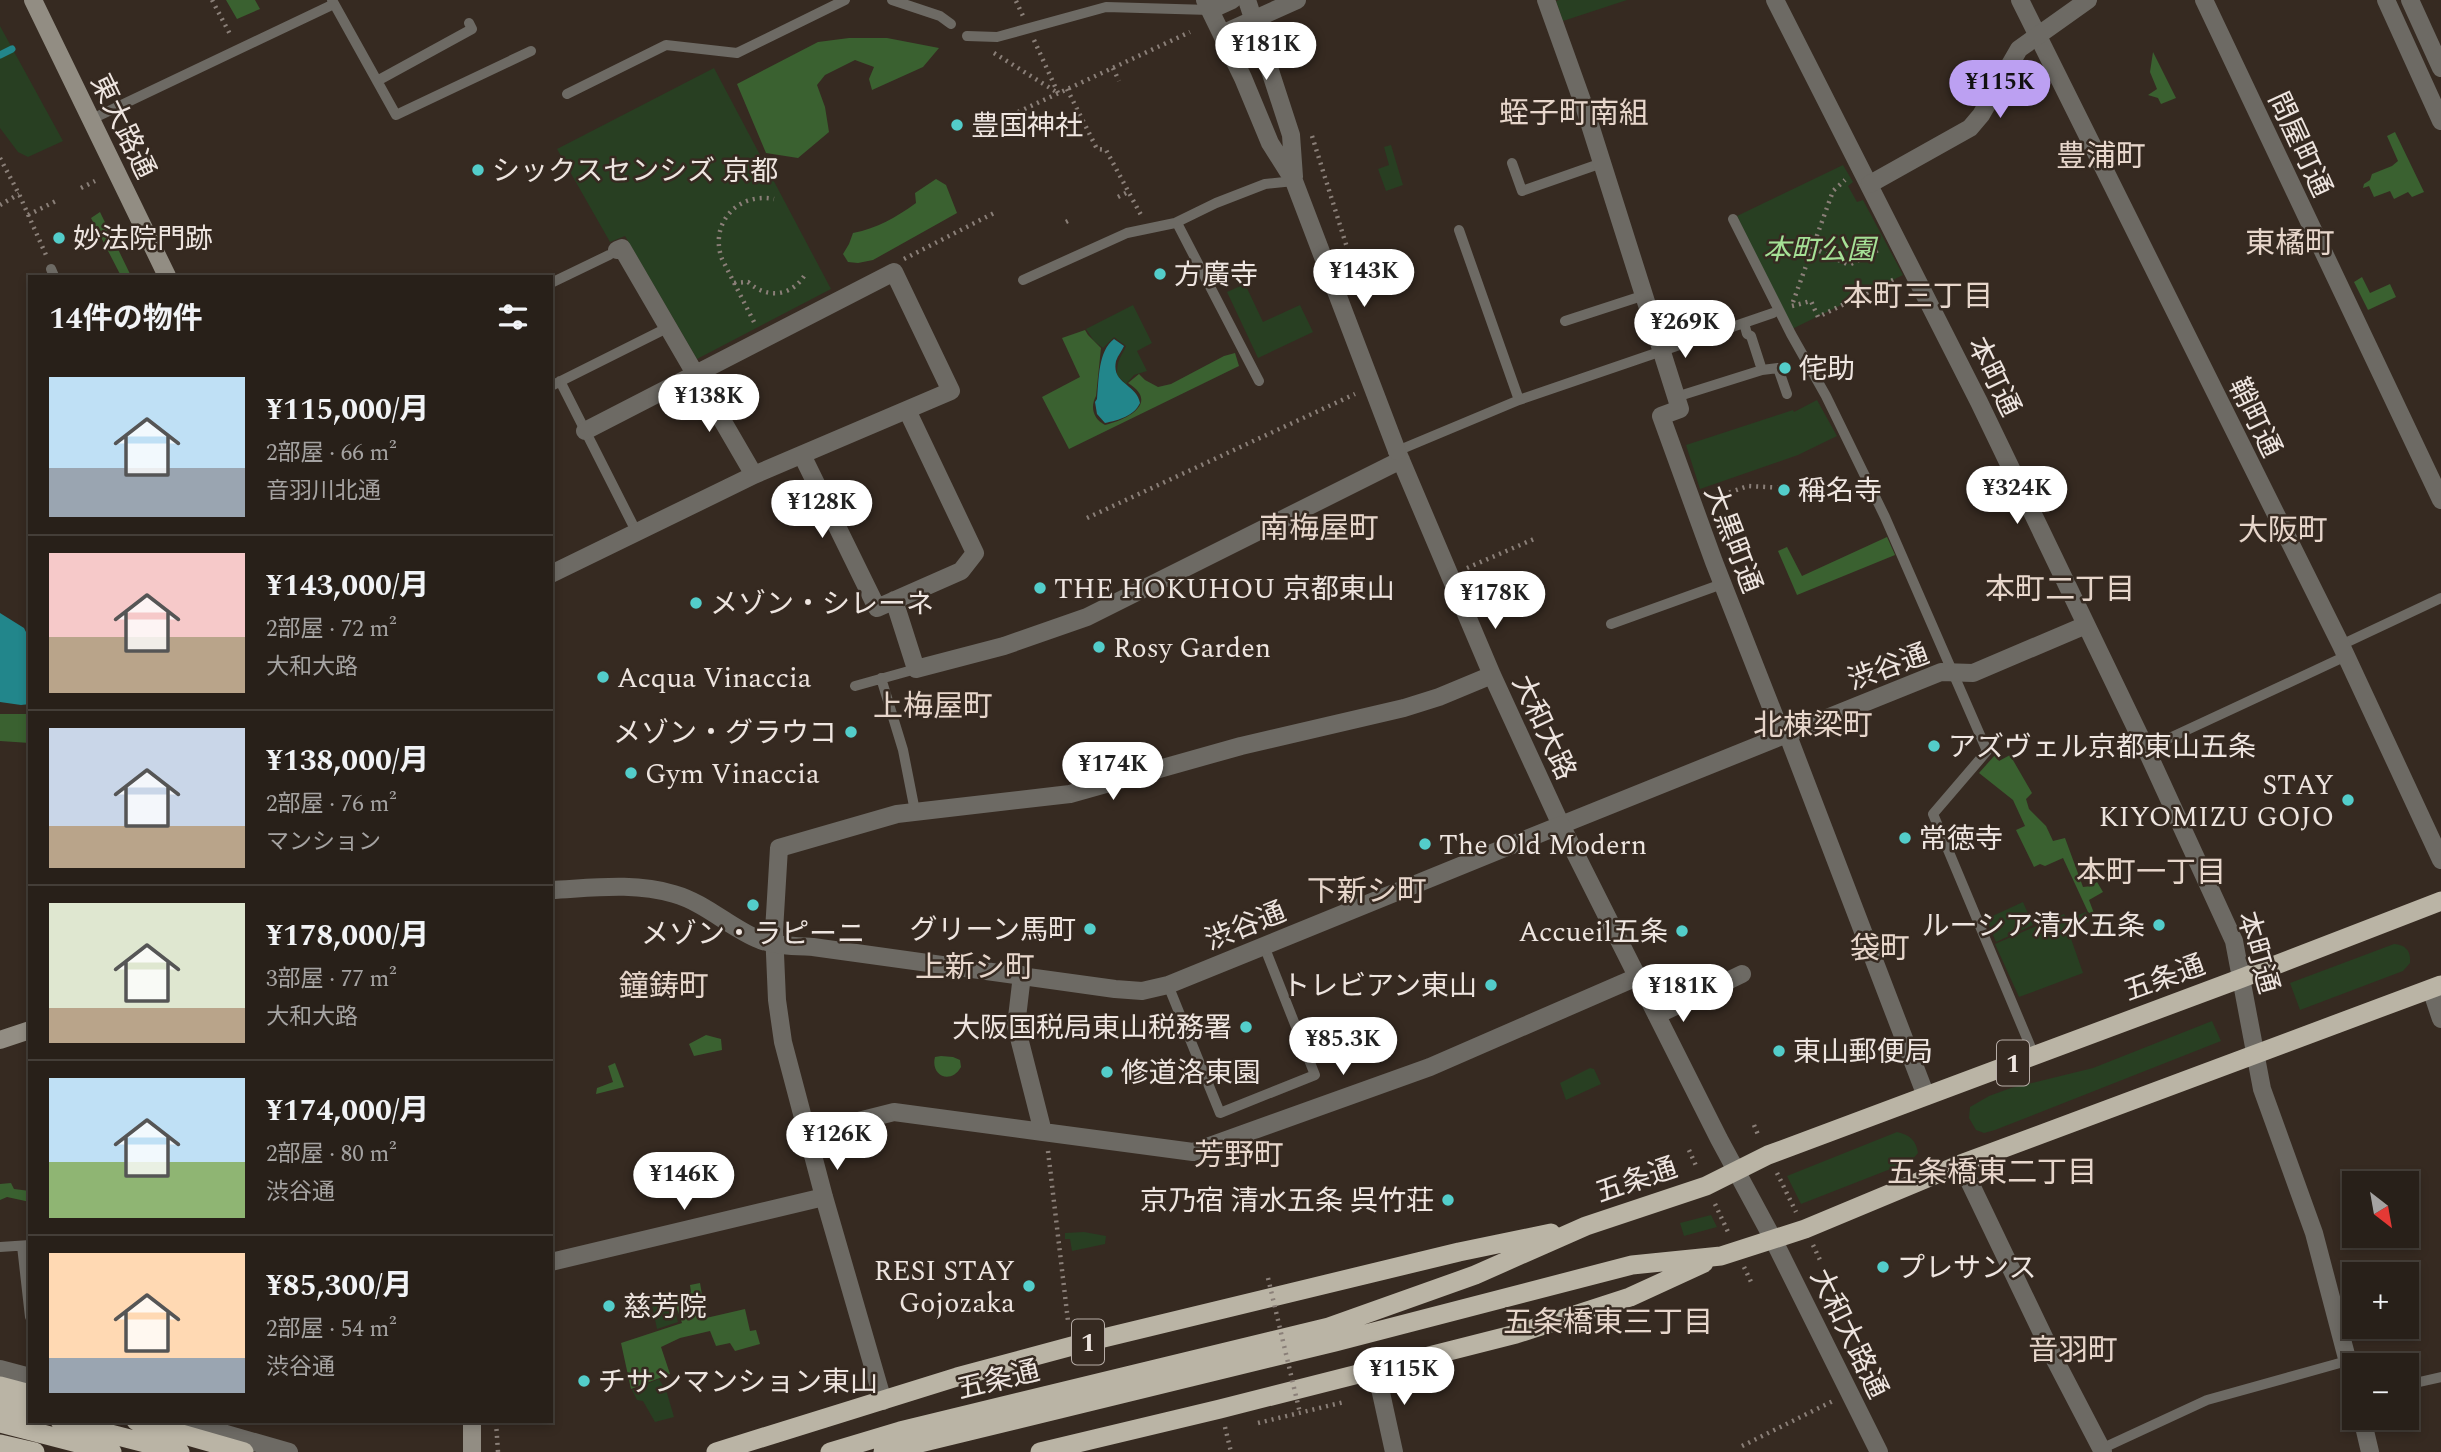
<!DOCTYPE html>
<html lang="ja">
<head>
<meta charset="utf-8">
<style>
	:root { --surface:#282019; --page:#302822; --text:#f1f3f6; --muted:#a5a3a2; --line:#443e38; --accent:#bca0f2 }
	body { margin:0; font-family:Spectral,"Noto Sans JP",serif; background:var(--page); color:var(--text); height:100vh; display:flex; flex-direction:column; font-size:26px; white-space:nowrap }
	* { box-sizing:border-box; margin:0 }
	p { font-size:23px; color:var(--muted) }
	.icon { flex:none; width:38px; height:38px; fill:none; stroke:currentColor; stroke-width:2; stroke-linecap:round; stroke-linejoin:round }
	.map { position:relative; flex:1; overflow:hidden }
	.panel { position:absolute; left:28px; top:275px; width:525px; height:1148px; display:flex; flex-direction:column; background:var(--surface); border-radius:0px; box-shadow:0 4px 10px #0003,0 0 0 2px var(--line) }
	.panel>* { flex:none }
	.needle { width:46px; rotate:149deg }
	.buttons { position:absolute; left:2342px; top:1171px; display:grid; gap:14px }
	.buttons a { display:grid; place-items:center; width:77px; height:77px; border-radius:0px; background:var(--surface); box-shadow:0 4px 10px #0003,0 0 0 2px var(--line); font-size:35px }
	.price { position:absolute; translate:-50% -60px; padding:0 16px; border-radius:24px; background:#fff; color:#222; font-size:23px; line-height:46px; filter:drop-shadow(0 2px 4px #0008) }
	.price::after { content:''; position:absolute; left:50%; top:42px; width:21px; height:16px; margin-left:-10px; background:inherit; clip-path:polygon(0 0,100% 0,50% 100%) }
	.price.current { background:var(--accent); color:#111 }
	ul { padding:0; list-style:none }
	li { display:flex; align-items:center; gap:21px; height:175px; padding:0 21px }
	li+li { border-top:2px solid var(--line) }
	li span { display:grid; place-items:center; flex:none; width:196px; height:140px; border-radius:0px; color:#555 }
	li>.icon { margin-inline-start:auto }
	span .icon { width:84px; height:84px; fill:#fffc; stroke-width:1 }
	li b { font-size:30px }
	h2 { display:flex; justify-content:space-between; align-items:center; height:84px; padding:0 21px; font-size:30px }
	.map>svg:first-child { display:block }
</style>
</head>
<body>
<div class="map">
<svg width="2441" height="1452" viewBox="0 0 2441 1452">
	<rect width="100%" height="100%" fill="#362a21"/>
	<!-- green -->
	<path fill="#283f22" d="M1559,0H1627L1563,21L1556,1Z
		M0,26L63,141L28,157L18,152L0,128Z
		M714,68L831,289L697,359L625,236L610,242L557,149Z
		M1391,145L1403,185L1386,191L1378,169L1389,165L1384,147Z
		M1843,165L1853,182L1848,186L1857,202L1863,200L1903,275L1792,329L1737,216Z
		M1245,284L1263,322L1300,305L1313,332L1258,358L1227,292Z
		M1133,305L1152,343L1137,351L1147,371L1134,375L1126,384L1117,375C1117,359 1121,358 1126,346L1114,337L1103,348L1094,341L1086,329Z
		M1817,400L1837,436L1798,455L1700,489L1686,445L1793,410L1794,412Z
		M2023,902L2033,925L1996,942L1986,919Z
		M2086,912L2089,921L2068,930L2083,973L2019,997L1995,944L2064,914L2067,919Z
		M2394,944C2406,945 2411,951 2410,963L2403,971L2300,1010L2290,983Z
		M2212,1021L2221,1041L1995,1130L1984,1133L1976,1130L1969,1118L1970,1107L1989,1096L2011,1088L2093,1068Z
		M1590,1068L1594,1069L1601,1084L1566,1100L1560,1083Z
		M1897,1132C1910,1135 1916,1140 1918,1153L1911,1161L1801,1204L1787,1176Z
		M1711,1215L1717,1227L1684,1236L1680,1223Z
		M1084,1232L1106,1236L1105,1244L1072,1251L1070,1239H1065V1233Z
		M669,1291L678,1322L657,1329L650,1295Z
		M659,1379L667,1393L674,1417L655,1422L643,1401L637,1400L632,1390Z"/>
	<!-- forest -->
	<path fill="#3a6130" d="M226,0H255L260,9L237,19Z
		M849,38H887L939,48L923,67L872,90L869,79L874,67L855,60L825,75L817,85L825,107L829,132L798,158L766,153L737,84L818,42Z
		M2153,52L2176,98L2161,104L2158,98L2148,95L2157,89L2150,72Z
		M2395,132L2424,192L2412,197L2408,192L2394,199L2390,191L2374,197L2369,186L2363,188L2364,184L2370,180L2372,174L2392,166L2398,161L2387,136Z
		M936,179L946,185L957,213L873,260L858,263L848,262L843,254L849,244L853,233C878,228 895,218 916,203L915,193Z
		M100,212L131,276H121L91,218Z
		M2362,277L2370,293L2390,284L2396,297L2368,310L2354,282Z
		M1085,330L1088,335L1101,348L1096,396C1090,407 1093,419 1105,425C1127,420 1160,403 1128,383L1139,374L1145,380L1158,387L1171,384L1224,356L1235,353L1239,366L1069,449L1042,397L1080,377L1062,338Z
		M1887,537L1895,555L1797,595L1778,551L1787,547L1802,576Z
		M0,714H30V743L0,741Z
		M1995,755L1999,761L2010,755L2032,793L2026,799L2029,809L2046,826L2053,841L2065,838L2083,887L2092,886L2097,882L2103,892L2089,900L2095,916L2088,912L2063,858L2045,866L2040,864L2034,867L2016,830L2025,826L2013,800L1979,773Z
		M706,1035L721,1039L722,1050L694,1056L689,1044Z
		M941,1056L953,1057L960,1060L961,1067C951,1085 930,1076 935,1057Z
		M615,1063L624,1087L596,1094L597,1088L613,1082L608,1066Z
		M11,1183L14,1189L30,1191V1202L7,1197L0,1200V1184Z
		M700,1283L706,1318L745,1309L750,1331L756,1330L760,1344L735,1351L730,1343L716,1346L710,1331L680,1338L661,1347L670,1374L631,1389L621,1343L682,1323L673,1297L691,1292L690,1285Z"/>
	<!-- water -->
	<path fill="#22868b" d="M1114,339L1124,346C1122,351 1118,355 1116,361C1111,384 1137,384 1140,403C1134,416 1119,420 1105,423L1097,414L1095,402L1097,399C1099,379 1098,351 1114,339Z
		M0,613L24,628L30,640V704L21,705L0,702Z"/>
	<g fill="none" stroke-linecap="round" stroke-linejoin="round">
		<!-- stream -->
		<path stroke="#22868b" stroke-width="7" d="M0,55L12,49"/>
		<!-- path -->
		<path stroke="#8a7f78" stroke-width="4.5" stroke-dasharray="2 5" stroke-linecap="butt" d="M212,0L231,36
			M1016,1L1023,16
			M1281,37L1280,34L1301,24
			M1034,40L1058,93
			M994,53L1058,93
			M1113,68L1119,81
			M1067,89L1097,149L1106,150L1141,215
			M1018,112L1190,32
			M1312,136L1366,308
			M0,158L19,194L46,255
			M81,188L95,181
			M1118,197L1128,192
			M0,205L19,194
			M28,215L58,200
			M1066,222L1068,221
			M1813,248L1849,265L1882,248
			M904,259L994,213
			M734,283L748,282C768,300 793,296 806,273
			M1793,302L1833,191L1845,180
			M1792,306L1811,301L1818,317L1897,278
			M754,322L722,259C709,224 737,192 774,199
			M1716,497L1748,486L1784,488L1789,497
			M1087,518L1355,394
			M1467,568L1534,539
			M1754,1125L1759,1137
			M1689,1150L1697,1168
			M1048,1151L1068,1321
			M1777,1173L1796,1212
			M1715,1204L1729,1234
			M1813,1245L1820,1260
			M1744,1267L1753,1286
			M496,1422L498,1452
			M1258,1423L1344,1402
			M1225,1427L1231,1452
			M1742,1446L1833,1401"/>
		<!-- service -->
		<path stroke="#6d6a64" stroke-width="10" d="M332,0L396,115L531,51
			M892,0L940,16L951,24
			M967,36L997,37L1106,7L1210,10
			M377,81L472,29L469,23
			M567,94L666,45L737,53L845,0
			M92,119L334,4
			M1512,163L1522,191L1602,163
			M1733,219L1791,334L1826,396L1885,517L1987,751L1933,814L2034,1055
			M1177,223L1259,381
			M1459,230L1519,400
			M51,269L54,276
			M1023,280L1127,233L1175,223L1216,203L1265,184L1294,181
			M551,283L609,255
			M1565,321L1645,295
			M1744,323L1747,334L1751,336L1762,370
			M560,381L636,531
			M551,386L669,327
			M1676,397L1762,370L1778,368L1787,394
			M1397,451L1519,400L1773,313
			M1611,624L1722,584
			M2341,645L2441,598
			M881,678L903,750L915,811
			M855,686L916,669
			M2146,749L2346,656
			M1168,985L1220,1113L1315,1075L1264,946
			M22,1246L30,1317
			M0,1247L30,1245
			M2406,1385L2441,1377
			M2101,1449L2207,1400L2347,1361"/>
		<!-- minor -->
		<path stroke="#6d6a64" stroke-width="18" d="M1546,0L1584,106L1680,409L1661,416L1714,562L1780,730L1787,733L1926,1096
			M1775,0L1979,402L2146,749L2234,941L2262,1089L2314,1233L2354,1385
			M2020,0L2341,645L2441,860
			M2204,0L2441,500
			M617,250L622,248L754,475
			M1397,451L1492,675L1561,825L1941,672L1973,673L2086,625
			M802,455L877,608L961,571L975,553L907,410
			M551,574L754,475L951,391L894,272L585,431
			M894,600L916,669L1004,646L1087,617L1401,460
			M2431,989L2441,1019
			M1657,1015L1742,974
			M1043,1132L1193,1152L1430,1067L1637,977
			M807,1134L894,1112L1043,1132L1016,1026L1022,975
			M1961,1164L2053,1356L2103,1452
			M1773,1239L1879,1452
			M551,1262L824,1197
			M0,1369L30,1377
			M1376,1370L1394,1452
			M883,1401L824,1197L783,1042L777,1000L774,931L779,848L897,814L1070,794L1241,746L1404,708L1439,697L1492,675
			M2362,1418L2370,1452
			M181,1421L289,1452"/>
		<!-- tertiary -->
		<path stroke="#6d6a64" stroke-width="18" d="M1205,0L1243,78L1270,143L1294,181L1397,451
			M1247,0L1291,135L1294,177
			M2386,0L2441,121
			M2410,0L2441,68
			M1210,10L1232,0
			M1222,34L1297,0
			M1870,184L1970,128L1981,115L2019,49L2088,0
			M551,890C592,888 634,882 674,894C706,903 730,928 760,940C777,946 795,946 813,947L1115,989L1142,991L1168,985L1561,825L1719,1139L1773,1239"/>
		<!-- secondary -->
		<path stroke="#928d83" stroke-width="18" d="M33,0L167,276
			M0,1040L30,1030
			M472,1421V1452"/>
		<!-- trunk -->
		<path stroke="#bab4a5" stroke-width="19" d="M0,1386L30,1394
			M0,1405L30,1413
			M60,1421L180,1452
			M136,1421L244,1452
			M0,1423L112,1452
			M0,1444L35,1452
			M716,1452L957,1377L1087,1342L1459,1252L1551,1233
			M830,1452L900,1431L1329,1327L1475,1275L1586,1226L1706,1186L1768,1155L2242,978L2441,901
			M883,1452L1335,1342L1632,1265L1721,1256L1805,1229L1961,1164L2441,985
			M1040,1452L1220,1409L1516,1334L1630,1297L1704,1263"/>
		<!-- path-bridge -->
		<path stroke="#8a7f78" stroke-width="4.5" stroke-dasharray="2 5" stroke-linecap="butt" d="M1268,1278L1300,1413"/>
	</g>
	<!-- markers -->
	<g fill="#53cdca" stroke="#362a21" stroke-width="2.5">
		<circle cx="957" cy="125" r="7"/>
		<circle cx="478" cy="170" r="7"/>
		<circle cx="59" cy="238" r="7"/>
		<circle cx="1160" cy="274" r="7"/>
		<circle cx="1785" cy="368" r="7"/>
		<circle cx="1784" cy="490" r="7"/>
		<circle cx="1040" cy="588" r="7"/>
		<circle cx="696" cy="603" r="7"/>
		<circle cx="1099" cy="647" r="7"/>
		<circle cx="603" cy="677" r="7"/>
		<circle cx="851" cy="732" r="7"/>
		<circle cx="1934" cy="746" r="7"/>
		<circle cx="631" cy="773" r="7"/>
		<circle cx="2348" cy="800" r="7"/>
		<circle cx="1905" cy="838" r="7"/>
		<circle cx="1425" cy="844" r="7"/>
		<circle cx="753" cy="905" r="7"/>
		<circle cx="2159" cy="925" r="7"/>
		<circle cx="1090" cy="929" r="7"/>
		<circle cx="1682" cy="931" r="7"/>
		<circle cx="1491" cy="985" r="7"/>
		<circle cx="1246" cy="1027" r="7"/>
		<circle cx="1779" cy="1051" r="7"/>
		<circle cx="1107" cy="1072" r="7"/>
		<circle cx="1448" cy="1200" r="7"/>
		<circle cx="1883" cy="1267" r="7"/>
		<circle cx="1029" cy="1286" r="7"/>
		<circle cx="609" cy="1306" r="7"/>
		<circle cx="584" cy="1381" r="7"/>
	</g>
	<g text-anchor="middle" stroke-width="5" stroke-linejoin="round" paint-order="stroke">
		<!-- shield labels -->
		<g fill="#362a21" stroke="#b7ada7" stroke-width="2">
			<rect x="1997" y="1040.5" width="32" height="45" rx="5"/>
			<rect x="1072" y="1319.5" width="32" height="45" rx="5"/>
		</g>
		<g font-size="26" font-weight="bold" fill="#eee5e0">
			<text x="2013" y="1072">1</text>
			<text x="1088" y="1351">1</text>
		</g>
		<!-- poi labels -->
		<g font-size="28" fill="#eee5e0" stroke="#362a21" text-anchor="start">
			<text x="971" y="135">豊国神社</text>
			<text x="492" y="180">シックスセンシズ 京都</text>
			<text x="73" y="248">妙法院門跡</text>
			<text x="1174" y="284">方廣寺</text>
			<text x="1799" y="378">侘助</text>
			<text x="1798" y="500">稱名寺</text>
			<text x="1054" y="598">THE HOKUHOU 京都東山</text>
			<text x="710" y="613">メゾン・シレーネ</text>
			<text x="1113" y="657">Rosy Garden</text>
			<text x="617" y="687">Acqua Vinaccia</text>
			<text x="837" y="742" text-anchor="end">メゾン・グラウコ</text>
			<text x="1948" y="756">アズヴェル京都東山五条</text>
			<text x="645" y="783">Gym Vinaccia</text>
			<text x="2334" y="794" text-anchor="end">STAY<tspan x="2334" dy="32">KIYOMIZU GOJO</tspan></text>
			<text x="1919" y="848">常徳寺</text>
			<text x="1439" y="854">The Old Modern</text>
			<text x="2145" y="935" text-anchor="end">ルーシア清水五条</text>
			<text x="1076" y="939" text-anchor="end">グリーン馬町</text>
			<text x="1668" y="941" text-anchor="end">Accueil五条</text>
			<text x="753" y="943" text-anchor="middle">メゾン・ラピーニ</text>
			<text x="1477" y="995" text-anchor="end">トレビアン東山</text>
			<text x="1232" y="1037" text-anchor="end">大阪国税局東山税務署</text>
			<text x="1793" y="1061">東山郵便局</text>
			<text x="1121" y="1082">修道洛東園</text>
			<text x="1434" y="1210" text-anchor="end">京乃宿 清水五条 呉竹荘</text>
			<text x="1897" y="1277">プレサンス</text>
			<text x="1015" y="1280" text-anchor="end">RESI STAY<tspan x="1015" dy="32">Gojozaka</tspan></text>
			<text x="623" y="1316">慈芳院</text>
			<text x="598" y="1391">チサンマンション東山</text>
		</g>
		<!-- street labels -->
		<g font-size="28" fill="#eee5e0" stroke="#362a21">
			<text transform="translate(124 126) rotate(64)" y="10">東大路通</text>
			<text transform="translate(2301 144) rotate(65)" y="10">問屋町通</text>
			<text transform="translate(1995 376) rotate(64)" y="10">本町通</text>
			<text transform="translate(2256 417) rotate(64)" y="10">鞘町通</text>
			<text transform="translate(1734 539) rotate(69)" y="10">大黒町通</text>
			<text transform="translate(1888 666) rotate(-20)" y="10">渋谷通</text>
			<text transform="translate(1545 727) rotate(65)" y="10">大和大路</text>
			<text transform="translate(1245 925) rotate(-22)" y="10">渋谷通</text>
			<text transform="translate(2259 952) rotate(74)" y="10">本町通</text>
			<text transform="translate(2164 977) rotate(-20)" y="10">五条通</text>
			<text transform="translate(1636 1179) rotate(-19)" y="10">五条通</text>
			<text transform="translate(1850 1333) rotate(64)" y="10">大和大路通</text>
			<text transform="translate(998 1379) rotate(-14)" y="10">五条通</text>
		</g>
		<!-- park labels -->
		<g font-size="28" font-style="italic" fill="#a5e196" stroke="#362a21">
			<text x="1819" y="259">本町公園</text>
		</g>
		<!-- neighbourhood labels -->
		<g font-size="30" fill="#e7d6cb" stroke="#362a21">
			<text x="1574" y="123">蛭子町南組</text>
			<text x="2101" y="166">豊浦町</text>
			<text x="2290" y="253">東橘町</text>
			<text x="1918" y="306">本町三丁目</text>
			<text x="1319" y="538">南梅屋町</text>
			<text x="2283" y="540">大阪町</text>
			<text x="2060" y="599">本町二丁目</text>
			<text x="933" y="716">上梅屋町</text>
			<text x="1813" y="735">北棟梁町</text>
			<text x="2151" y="882">本町一丁目</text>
			<text x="1367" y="901">下新シ町</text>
			<text x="1880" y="958">袋町</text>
			<text x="975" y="977">上新シ町</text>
			<text x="664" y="996">鐘鋳町</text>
			<text x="1239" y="1165">芳野町</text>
			<text x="1992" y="1182">五条橋東二丁目</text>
			<text x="1608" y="1332">五条橋東三丁目</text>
			<text x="2073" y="1360">音羽町</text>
		</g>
	</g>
</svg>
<div class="buttons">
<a><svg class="needle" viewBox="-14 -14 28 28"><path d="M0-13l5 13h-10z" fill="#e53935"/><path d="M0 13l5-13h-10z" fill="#a5a3a2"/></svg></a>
<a>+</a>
<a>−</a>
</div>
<b class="price" style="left:1266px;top:82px">¥181K</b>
<b class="price current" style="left:2000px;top:120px">¥115K</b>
<b class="price" style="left:1364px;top:309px">¥143K</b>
<b class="price" style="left:1685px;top:360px">¥269K</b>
<b class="price" style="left:709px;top:434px">¥138K</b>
<b class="price" style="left:2017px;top:526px">¥324K</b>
<b class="price" style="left:822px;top:540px">¥128K</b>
<b class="price" style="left:1495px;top:631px">¥178K</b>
<b class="price" style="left:1113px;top:802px">¥174K</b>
<b class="price" style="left:1683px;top:1024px">¥181K</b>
<b class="price" style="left:1343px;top:1077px">¥85.3K</b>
<b class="price" style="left:837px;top:1172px">¥126K</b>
<b class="price" style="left:684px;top:1212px">¥146K</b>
<b class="price" style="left:1404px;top:1407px">¥115K</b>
<section class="panel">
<h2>14件の物件<svg class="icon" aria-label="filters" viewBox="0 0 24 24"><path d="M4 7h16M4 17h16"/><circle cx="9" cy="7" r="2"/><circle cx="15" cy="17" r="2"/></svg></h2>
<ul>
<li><span style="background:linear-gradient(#bfe0f5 65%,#9aa5b1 0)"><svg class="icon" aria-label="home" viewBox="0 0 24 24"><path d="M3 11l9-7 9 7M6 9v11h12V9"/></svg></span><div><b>¥115,000/月</b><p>2部屋 · 66 m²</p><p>音羽川北通</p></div></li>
<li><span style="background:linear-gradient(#f6c9c9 60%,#b9a48a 0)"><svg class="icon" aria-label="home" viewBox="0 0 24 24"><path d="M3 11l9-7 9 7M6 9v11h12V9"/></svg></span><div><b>¥143,000/月</b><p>2部屋 · 72 m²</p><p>大和大路</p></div></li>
<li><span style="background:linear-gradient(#c9d6e8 70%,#b9a48a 0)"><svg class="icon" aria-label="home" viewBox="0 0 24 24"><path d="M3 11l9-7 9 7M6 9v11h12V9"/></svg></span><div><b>¥138,000/月</b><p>2部屋 · 76 m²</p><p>マンション</p></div></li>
<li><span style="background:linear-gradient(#dfe7d0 75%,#b9a48a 0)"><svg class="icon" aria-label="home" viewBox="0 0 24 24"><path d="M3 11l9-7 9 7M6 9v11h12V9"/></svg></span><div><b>¥178,000/月</b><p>3部屋 · 77 m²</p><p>大和大路</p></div></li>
<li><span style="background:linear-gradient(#bfe0f5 60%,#8fb573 0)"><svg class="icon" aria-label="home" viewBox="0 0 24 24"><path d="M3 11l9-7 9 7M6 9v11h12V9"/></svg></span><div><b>¥174,000/月</b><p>2部屋 · 80 m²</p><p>渋谷通</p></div></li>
<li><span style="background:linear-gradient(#ffd9b3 75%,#9aa5b1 0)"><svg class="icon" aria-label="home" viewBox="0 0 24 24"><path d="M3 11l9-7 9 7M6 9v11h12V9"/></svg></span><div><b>¥85,300/月</b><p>2部屋 · 54 m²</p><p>渋谷通</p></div></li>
</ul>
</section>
</div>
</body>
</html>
